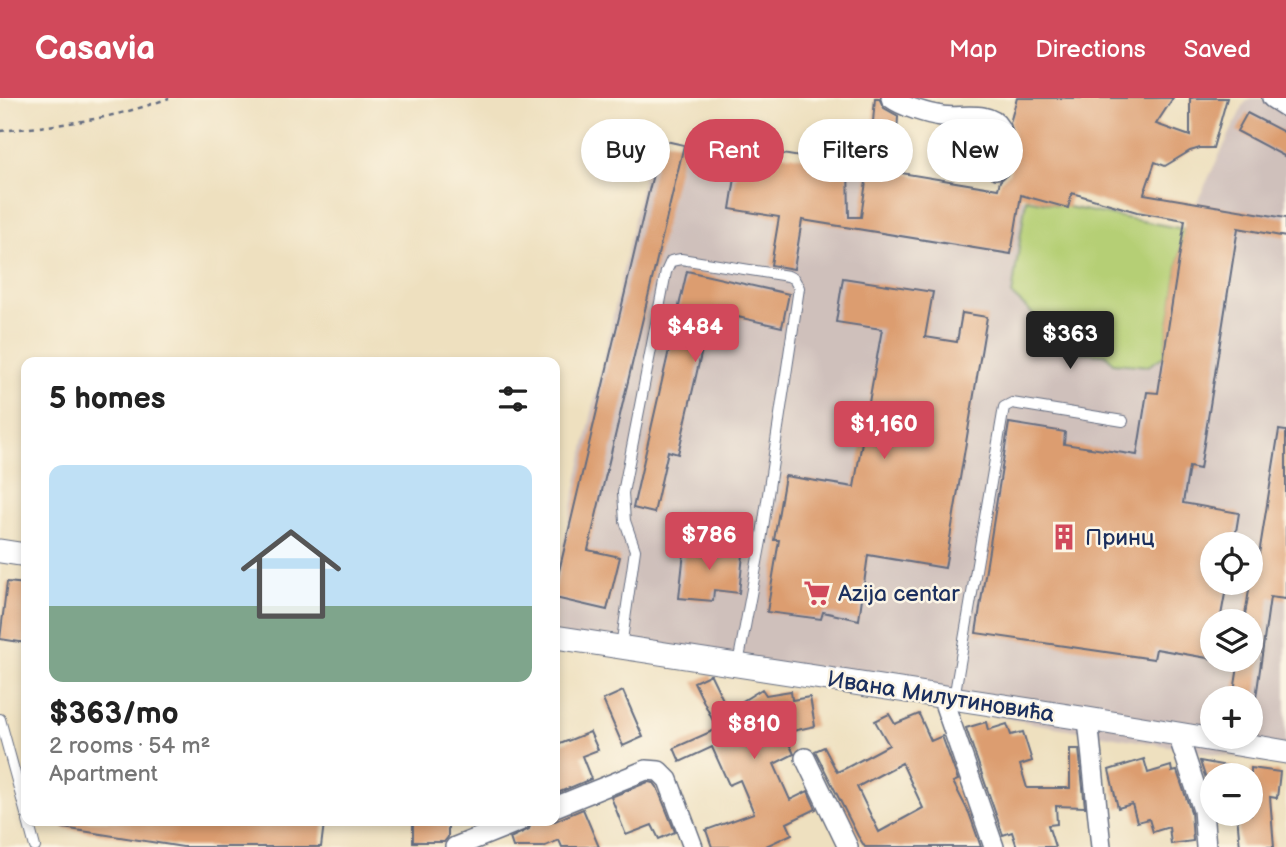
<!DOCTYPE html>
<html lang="en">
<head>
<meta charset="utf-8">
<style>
	:root { --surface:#fff; --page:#f6f6f6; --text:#222; --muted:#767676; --accent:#d1495b }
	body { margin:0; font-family:"Balsamiq Sans",sans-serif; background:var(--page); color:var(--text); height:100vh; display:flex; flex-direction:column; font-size:26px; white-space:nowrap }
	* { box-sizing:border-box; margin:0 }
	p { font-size:23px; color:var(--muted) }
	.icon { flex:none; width:38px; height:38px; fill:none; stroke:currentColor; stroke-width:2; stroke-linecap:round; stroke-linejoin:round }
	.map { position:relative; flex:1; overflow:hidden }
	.details { position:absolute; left:21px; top:259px; width:539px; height:469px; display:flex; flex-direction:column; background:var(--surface); border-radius:14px; box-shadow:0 4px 10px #0003 }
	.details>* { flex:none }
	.banner { position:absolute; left:581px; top:21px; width:598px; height:63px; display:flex; gap:14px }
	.buttons { position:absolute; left:1200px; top:434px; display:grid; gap:14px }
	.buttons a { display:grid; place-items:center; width:63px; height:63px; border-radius:50%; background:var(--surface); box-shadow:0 4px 10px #0003; font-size:35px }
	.price { position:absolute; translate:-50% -60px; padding:0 16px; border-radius:7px; background:var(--accent); color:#fff; font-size:23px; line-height:46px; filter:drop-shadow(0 2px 4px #0008) }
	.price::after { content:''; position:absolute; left:50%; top:42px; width:21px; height:16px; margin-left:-10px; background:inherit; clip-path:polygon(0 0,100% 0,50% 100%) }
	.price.active { background:#222; color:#fff }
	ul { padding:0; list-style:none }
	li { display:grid; align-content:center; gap:14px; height:371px; padding:0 28px }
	li span { display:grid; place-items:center; height:217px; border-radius:14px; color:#555 }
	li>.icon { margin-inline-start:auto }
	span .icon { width:126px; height:126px; fill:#fffc; stroke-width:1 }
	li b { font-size:30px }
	h2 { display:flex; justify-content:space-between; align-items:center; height:84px; padding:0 28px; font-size:30px }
	.tag { padding:0 24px; border-radius:32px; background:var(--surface); box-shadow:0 4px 10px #0003; font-size:24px; line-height:63px }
	.tag.active { background:var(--accent); color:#fff }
	header { display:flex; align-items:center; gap:42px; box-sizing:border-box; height:98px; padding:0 35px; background:var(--accent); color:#fff }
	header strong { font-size:33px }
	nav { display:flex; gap:38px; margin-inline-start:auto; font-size:24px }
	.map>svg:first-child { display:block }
</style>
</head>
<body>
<header>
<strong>Casavia</strong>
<nav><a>Map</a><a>Directions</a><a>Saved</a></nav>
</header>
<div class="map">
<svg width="1286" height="749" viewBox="0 0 1286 749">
	<rect width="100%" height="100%" fill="#fcf5e5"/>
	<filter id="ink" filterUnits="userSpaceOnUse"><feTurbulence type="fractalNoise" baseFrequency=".0143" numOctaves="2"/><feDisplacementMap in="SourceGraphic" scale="14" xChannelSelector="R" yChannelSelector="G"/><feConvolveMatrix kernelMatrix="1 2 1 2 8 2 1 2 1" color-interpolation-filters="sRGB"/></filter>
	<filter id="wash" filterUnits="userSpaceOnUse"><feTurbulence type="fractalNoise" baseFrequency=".00686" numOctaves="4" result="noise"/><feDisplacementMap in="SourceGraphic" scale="28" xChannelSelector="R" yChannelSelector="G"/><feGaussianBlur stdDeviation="1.57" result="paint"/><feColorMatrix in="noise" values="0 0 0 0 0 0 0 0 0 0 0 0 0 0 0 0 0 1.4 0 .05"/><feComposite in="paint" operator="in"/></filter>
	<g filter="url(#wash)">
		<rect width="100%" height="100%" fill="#eee0bf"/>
		<!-- industrial -->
		<path fill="#cfc0bb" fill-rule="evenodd" d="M1250,0H1286V668L555,544V485L651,43L746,55L953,87L1026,101L1013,197L1075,254L1164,258L1184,131L1244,6ZM1213,446H1251V485H1213ZM1213,523H1251V562H1213ZM1213,600H1251V639H1213Z"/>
		<!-- green -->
		<path fill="#b5cf74" stroke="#687f69" stroke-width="2" d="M1026,101L1184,131L1164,258L1148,268L1113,265L1105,256L1075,254L1012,197Z"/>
		<g id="blocks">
			<!-- building -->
			<path fill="#dc9d70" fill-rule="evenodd" d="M875,0H879L884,10L898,18L895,74L998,91L1000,83L1009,75L1013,58L1014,39L1010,25L1017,0H1173L1156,26L1190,38V0H1227L1213,50H1200L1190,53L1165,68L1155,64L1144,96L1286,120V139L1238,130L1200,371L1189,369L1183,405L1239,415L1234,446H1213V485H1227L1220,523H1213V561L1156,551L1154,561L976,535L1009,325L1065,334L1064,346L1137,357L1147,294L1158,295L1185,122L1137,114L1072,95L1068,110L1021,97L1011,156L802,122L794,171L771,167L779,119L730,111L740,49L848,67L849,119H861L871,48Z
				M1247,15L1286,35V59L1237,33Z
				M961,31L984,32L988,36L990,42L960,38Z
				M661,42L684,47L588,452L620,459L607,512L555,500V490Z
				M687,173L789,196L782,229L711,213L678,356L668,353L654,415L633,410Z
				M843,180L933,194L925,239L957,244L962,215L987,219L945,470L868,457L859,522L823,514L821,521L767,514L779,442H774L785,378L854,389L882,231L836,224Z
				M1279,332L1286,333V501L1270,499L1256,600H1233L1239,562H1251V523H1244L1252,474L1256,475Z
				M685,445L719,449L718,455L743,457L739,495L714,492L713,503L679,500Z
				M7,484L26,486V545L0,541Z
				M709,577H711L728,612L762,591L766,597L791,593L792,602L810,599L815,628L784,635L794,656L774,666L790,702L808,693L816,711L787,725L792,736L764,749H712L706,732L754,715L740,682L729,687L712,649L680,664L674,650L717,631L694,584Z
				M623,593L643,639L623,648L603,602Z
				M889,616L895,626L919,616L931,643L942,638L958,682L953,684L969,715L981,749H865L858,738L815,653L824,649L837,674L846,670L889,647L875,623ZM902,665L923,710L879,734L857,689Z
				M986,624L988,632L1007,626L1011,637L1023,634L1032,663L1020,667L1027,690H1070V651H1079L1085,709L1056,708L1057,726L1048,727L1055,749H1017L1012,734L1003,737L966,630Z
				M590,634L598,652L582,658L591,681L555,696V648Z
				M1144,661L1148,675L1171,668L1172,674L1177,673L1191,714L1193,743L1171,746L1169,729L1153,734L1149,721L1137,724L1132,706L1118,710L1109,672Z
				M1200,663L1243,671V677H1213V688L1208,687Z
				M1251,670L1280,674L1277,700L1270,699L1274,749H1240L1237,716H1251Z
				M648,684L654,685L657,689L675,734L659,741L652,727L626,737L611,699Z
				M583,711L599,749H562L559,742L543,749H513L510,740L529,731L532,723H555Z
				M64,723H310L324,725L321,749H183L63,730Z
				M413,723H448V739L444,744H413Z"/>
		</g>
	</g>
	<g filter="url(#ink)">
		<use href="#blocks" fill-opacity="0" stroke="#656d80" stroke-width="2"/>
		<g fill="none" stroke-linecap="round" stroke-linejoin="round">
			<!-- service casing -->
			<g stroke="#656d80" stroke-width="12">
				<path id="service" d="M621,549L635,452L625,423L623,395L666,174L671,163L681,161L788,178L794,181L799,190L761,443L738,566
					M954,600L1004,309L1012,305L1123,323
					M0,621L26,716
					M28,723L35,749"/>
			</g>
			<!-- minor casing -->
			<g stroke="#656d80" stroke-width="22">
				<path id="minor" d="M891,0C903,9 928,16 942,18C959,21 989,12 999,29C1006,42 1000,58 997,71
					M1272,0L1286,9
					M942,599L994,749
					M1088,621L1101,749
					M1178,637L1203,712L1206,749
					M805,660L848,749
					M555,709L646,672L659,673L668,682L693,749
					M455,749L520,723"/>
			</g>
			<!-- tertiary casing -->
			<g stroke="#656d80" stroke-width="25">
				<path id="tertiary" d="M0,453L26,457
					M555,539L1088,621L1286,654"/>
			</g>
			<!-- path -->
			<path stroke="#656d80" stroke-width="2.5" stroke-dasharray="5 5" stroke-linecap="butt" d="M0,33C62,27 110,22 169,0"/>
			<!-- service -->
			<use href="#service" stroke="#fff" stroke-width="10"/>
			<!-- minor -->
			<use href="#minor" stroke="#fff" stroke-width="19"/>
			<!-- tertiary -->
			<use href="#tertiary" stroke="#fff" stroke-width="23"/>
		</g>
	</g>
	<!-- icons -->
	<defs>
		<g id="building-bare" transform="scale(2.1)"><path d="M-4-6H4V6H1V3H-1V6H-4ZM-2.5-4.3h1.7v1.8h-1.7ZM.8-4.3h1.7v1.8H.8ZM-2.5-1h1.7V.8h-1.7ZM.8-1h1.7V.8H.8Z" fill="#d1495b" stroke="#fcf5e5" stroke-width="2.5" paint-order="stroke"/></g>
		<g id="supermarket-bare" transform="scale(2.1)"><path d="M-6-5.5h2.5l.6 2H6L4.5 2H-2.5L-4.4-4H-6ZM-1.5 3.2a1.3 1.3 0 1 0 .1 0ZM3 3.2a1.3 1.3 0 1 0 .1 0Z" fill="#d1495b" stroke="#fcf5e5" stroke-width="2.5" paint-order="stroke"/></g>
	</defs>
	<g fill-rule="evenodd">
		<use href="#building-bare" x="1064" y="439"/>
		<use href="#supermarket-bare" x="817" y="495"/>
	</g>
	<g text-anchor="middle" stroke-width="5" stroke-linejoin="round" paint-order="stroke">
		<!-- poi labels -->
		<g font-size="23" fill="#1b2f5e" stroke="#fcf5e5" text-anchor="start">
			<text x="1085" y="447">Принц</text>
			<text x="838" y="503">Azija centar</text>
		</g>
		<!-- street labels -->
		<g font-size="23" fill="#1b2f5e" stroke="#fcf5e5">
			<text transform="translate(941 598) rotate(9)" y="8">Ивана Милутиновића</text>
		</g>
	</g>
</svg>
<div class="buttons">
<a><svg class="icon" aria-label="locate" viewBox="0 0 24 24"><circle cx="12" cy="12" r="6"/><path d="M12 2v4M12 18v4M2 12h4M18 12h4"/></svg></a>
<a><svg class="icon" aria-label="layers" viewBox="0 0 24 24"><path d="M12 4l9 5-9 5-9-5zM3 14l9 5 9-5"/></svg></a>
<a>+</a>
<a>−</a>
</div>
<b class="price" style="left:695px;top:266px">$484</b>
<b class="price active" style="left:1070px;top:273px">$363</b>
<b class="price" style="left:884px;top:363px">$1,160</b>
<b class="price" style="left:709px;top:474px">$786</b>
<b class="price" style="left:754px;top:663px">$810</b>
<div class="banner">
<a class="tag">Buy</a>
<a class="tag active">Rent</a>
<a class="tag">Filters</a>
<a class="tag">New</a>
</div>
<section class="details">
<h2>5 homes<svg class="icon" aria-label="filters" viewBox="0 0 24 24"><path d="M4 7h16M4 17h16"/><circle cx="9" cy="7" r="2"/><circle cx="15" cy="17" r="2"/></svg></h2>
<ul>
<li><span style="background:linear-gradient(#bfe0f5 65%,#7fa58c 0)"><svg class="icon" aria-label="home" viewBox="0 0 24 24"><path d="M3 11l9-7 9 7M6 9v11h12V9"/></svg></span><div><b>$363/mo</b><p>2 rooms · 54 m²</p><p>Apartment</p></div></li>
</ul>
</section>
</div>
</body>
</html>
